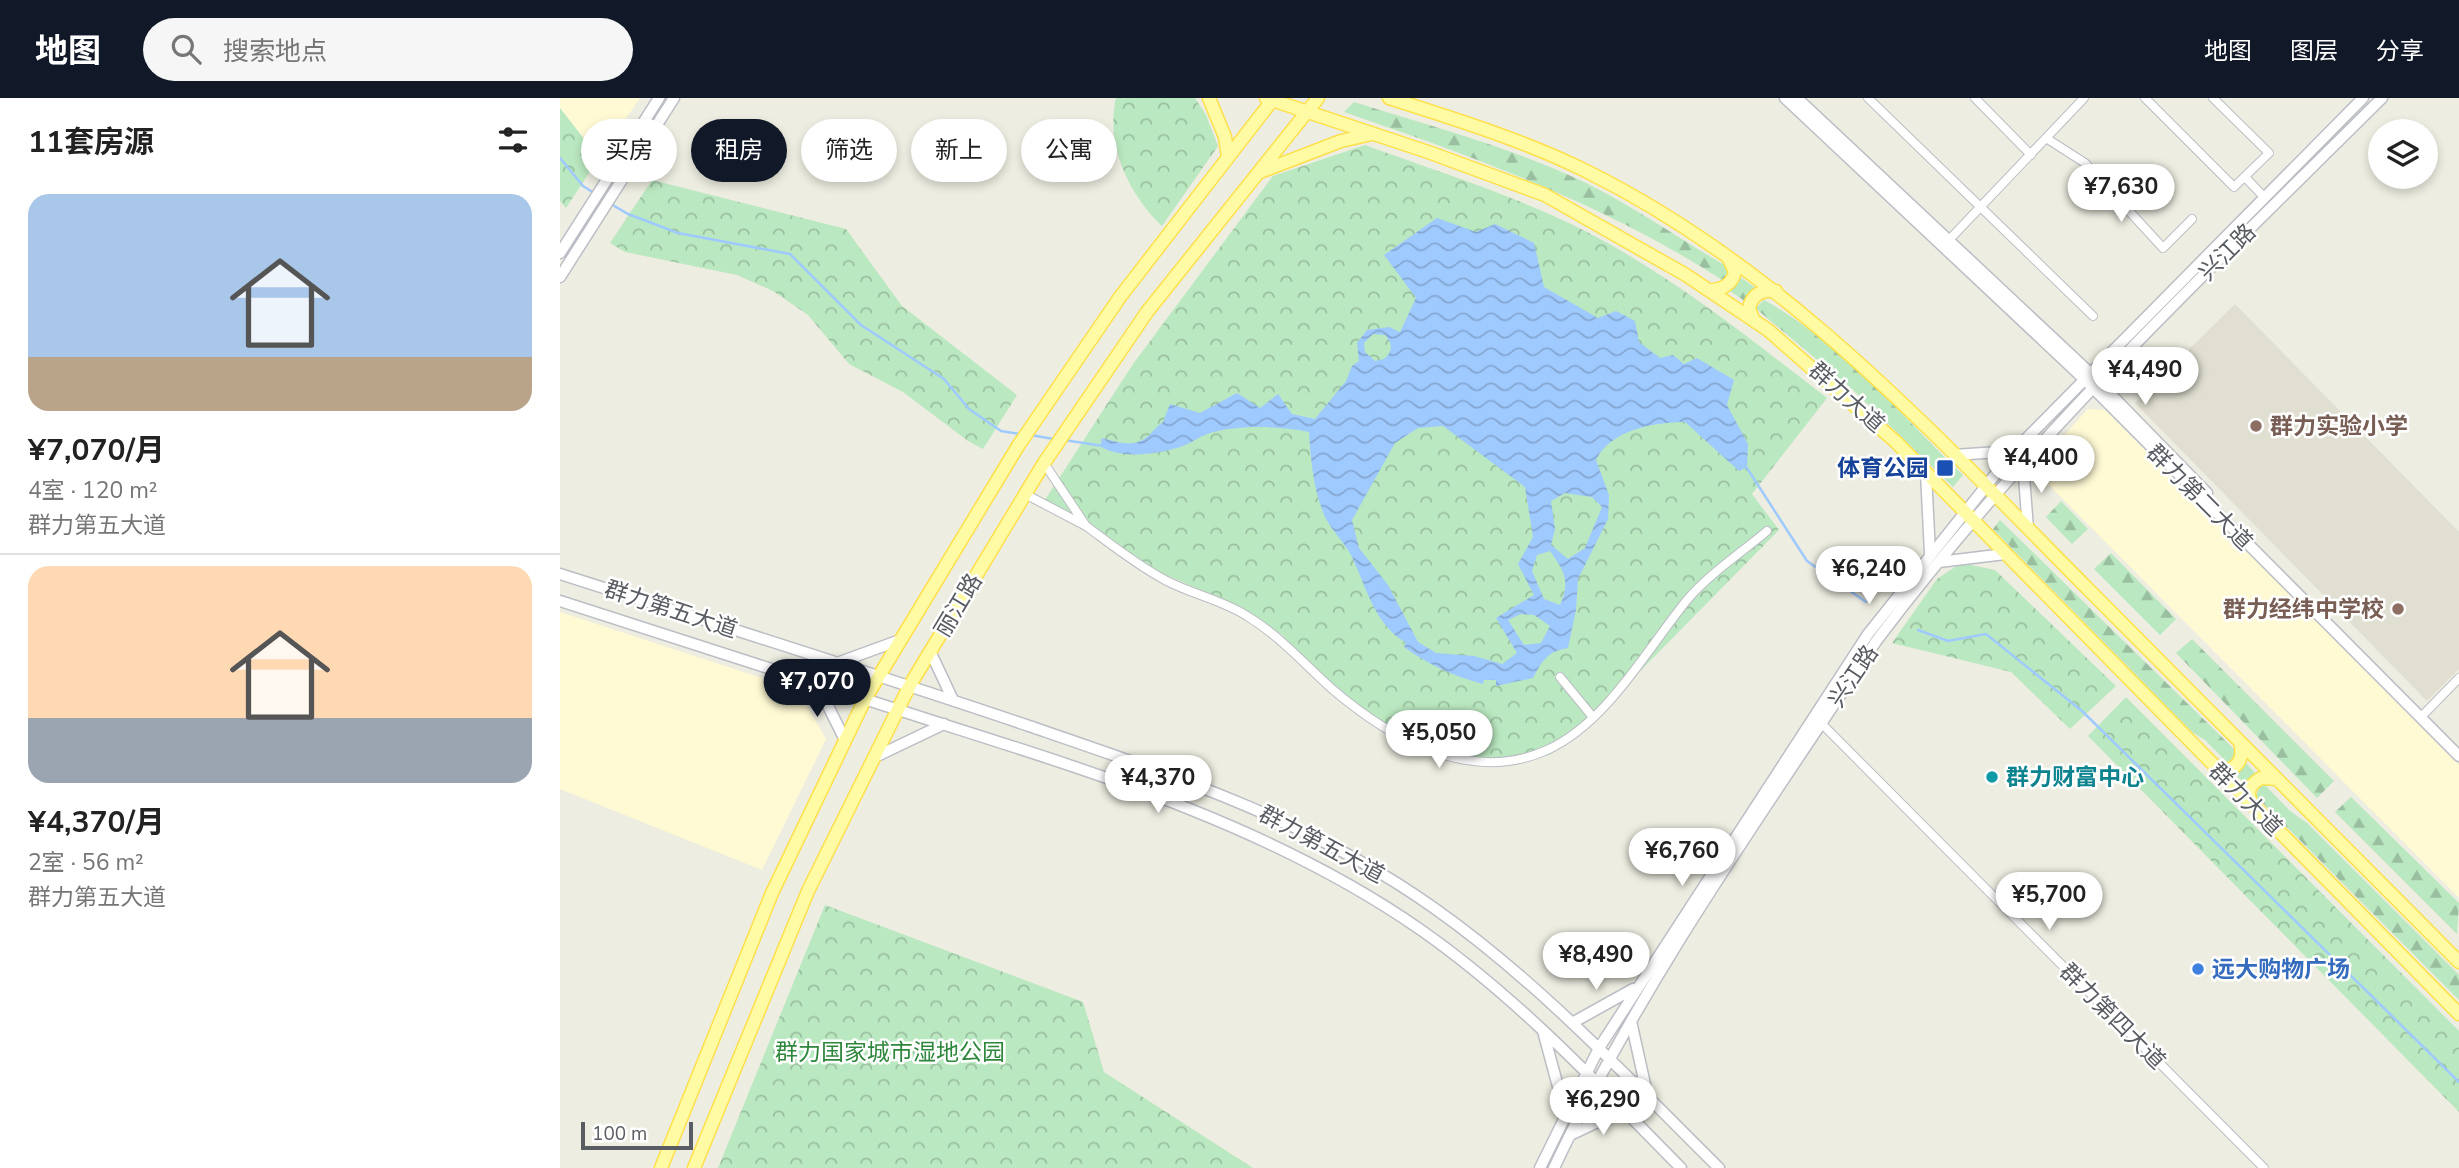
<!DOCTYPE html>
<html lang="zh">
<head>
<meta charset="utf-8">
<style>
	:root { --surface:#fff; --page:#f6f6f6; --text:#222; --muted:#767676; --line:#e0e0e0; --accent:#111827 }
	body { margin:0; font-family:"Nunito Sans","Noto Sans SC",sans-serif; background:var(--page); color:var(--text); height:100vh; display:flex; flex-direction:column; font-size:26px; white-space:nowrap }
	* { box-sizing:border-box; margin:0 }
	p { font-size:23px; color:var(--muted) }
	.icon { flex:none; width:38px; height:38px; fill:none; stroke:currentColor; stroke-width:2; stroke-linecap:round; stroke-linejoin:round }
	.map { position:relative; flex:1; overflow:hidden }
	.drawer { display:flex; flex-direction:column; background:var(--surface); width:560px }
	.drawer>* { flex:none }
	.hud { position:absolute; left:21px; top:21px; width:665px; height:63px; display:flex; gap:14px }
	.controls { position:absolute; left:1808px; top:21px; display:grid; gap:14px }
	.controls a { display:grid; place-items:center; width:70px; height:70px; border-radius:50%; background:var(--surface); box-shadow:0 4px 10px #0003; font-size:35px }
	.scale { position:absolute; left:21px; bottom:18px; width:112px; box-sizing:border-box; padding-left:7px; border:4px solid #595d63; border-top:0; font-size:19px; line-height:24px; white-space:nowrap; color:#595d63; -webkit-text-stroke:5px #fff; paint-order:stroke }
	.price { position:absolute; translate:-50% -60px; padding:0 16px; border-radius:24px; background:#fff; color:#222; font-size:23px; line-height:46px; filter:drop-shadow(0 2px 4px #0008) }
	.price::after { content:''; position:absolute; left:50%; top:42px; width:21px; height:16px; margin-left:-10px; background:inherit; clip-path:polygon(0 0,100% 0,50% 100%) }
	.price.current { background:var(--accent); color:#fff }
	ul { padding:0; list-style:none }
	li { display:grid; align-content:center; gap:14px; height:371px; padding:0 28px }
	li+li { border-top:2px solid var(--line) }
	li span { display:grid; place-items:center; height:217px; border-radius:21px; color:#555 }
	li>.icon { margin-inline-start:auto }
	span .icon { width:126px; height:126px; fill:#fffc; stroke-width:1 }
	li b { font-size:30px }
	h2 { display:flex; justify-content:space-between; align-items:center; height:84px; padding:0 28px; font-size:30px }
	.chip { padding:0 24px; border-radius:32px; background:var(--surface); box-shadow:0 4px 10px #0003; font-size:24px; line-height:63px }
	.chip.current { background:var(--accent); color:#fff }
	header { display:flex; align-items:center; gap:42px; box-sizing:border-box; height:98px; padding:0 35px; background:var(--accent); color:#fff }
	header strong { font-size:33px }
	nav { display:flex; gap:38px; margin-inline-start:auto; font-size:24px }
	.search { width:490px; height:63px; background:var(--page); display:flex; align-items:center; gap:18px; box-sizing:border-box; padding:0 24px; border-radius:38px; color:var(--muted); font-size:26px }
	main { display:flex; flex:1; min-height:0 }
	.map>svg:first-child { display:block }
</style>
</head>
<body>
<header>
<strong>地图</strong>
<div class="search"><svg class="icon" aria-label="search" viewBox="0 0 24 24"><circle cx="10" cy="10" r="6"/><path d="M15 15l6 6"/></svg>搜索地点</div>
<nav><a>地图</a><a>图层</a><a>分享</a></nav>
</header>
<main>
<section class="drawer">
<h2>11套房源<svg class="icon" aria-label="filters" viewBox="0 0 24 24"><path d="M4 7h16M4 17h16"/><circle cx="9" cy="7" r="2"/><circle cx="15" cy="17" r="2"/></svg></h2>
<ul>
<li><span style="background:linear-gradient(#a9c7e8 75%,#b9a48a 0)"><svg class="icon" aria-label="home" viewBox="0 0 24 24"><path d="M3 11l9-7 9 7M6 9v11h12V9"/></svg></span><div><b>¥7,070/月</b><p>4室 · 120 m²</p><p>群力第五大道</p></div></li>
<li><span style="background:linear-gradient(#ffd9b3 70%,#9aa5b1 0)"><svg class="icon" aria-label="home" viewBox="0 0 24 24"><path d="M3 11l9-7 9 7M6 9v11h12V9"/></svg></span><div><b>¥4,370/月</b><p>2室 · 56 m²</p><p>群力第五大道</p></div></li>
</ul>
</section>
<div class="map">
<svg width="1899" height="1070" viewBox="0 0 1899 1070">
	<defs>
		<pattern id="forest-firs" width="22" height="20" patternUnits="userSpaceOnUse" patternTransform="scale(1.75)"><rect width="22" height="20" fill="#bae8c0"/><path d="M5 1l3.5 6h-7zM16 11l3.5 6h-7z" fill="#9abfa0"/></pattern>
		<pattern id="park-crowns" width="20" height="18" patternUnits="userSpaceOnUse" patternTransform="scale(1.75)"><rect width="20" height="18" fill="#bae8c0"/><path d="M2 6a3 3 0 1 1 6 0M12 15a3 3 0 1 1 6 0" fill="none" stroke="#9abfa0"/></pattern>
		<pattern id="water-waves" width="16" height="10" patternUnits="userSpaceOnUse" patternTransform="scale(1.75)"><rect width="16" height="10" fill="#9fcaff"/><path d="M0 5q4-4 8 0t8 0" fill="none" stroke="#85a7d2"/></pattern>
	</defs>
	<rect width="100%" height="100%" fill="#eeede1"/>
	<!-- commercial -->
	<path fill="#fffad4" d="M0,0H80L39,60L0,10Z
		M1528,311L1545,312L1899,667V800L1478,376L1479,365Z
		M0,514L238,592L266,641L202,772L0,691Z"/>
	<!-- education -->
	<path fill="#e0dfd1" d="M1675,206L1899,434V571L1867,603L1575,305Z"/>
	<!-- forest -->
	<path fill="url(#forest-firs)" d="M794,4C874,29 957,51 1032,88C1079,112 1121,142 1166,168L1170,174L1162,182C1045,106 915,59 784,14Z
		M1180,179L1197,191L1186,204L1170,193Z
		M1204,202C1280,244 1341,317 1403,377L1393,389L1292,291L1200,214L1196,210Z
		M1501,403L1528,431L1512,446L1486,419Z
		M1440,422L1677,654L1673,664L1668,665L1645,642L1632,634L1433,431Z
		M1551,455L1616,521L1600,537L1534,471Z
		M1632,541L1774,683L1757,700L1616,555Z
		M1686,665L1697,677L1686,687L1675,676Z
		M1700,688H1706L1730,713L1747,725L1899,877V902L1696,698Z
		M1791,699L1899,805L1897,836L1775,714Z"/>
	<!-- park -->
	<path fill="url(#park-crowns)" d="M556,0H635L646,17L658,48L602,128C569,97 545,46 556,0Z
		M0,10L39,60L6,110L0,103Z
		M805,47C887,77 974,103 1051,147C1127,190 1197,246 1267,300L1192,396L1219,432L1024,630L990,657L929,669L882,661L825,629L765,588L722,537L683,510L601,475L481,408L573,266L713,78Z
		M92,82L286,131L342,208L457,297L423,351L408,343L343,294L289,266L248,217L213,193L177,177L65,154L50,145Z
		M1401,465L1435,472L1556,588L1510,631L1451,574L1332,545L1377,481Z
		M1566,599L1899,933V1014L1528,638Z
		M265,807L523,904L544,974L693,1070H158Z"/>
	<!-- water -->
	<path fill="url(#water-waves)" fill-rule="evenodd" d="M877,120L916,134L935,126L974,145L984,189L1038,220L1056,213L1075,223L1079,244L1100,260L1113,257L1124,266L1137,260L1174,282L1167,307L1188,346L1187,369L1179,373L1125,324C1095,324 1050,332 1036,362L1049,397L1048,421L1018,481L1016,512L1008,550C988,553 982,563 973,580L936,588V582H924L923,586C893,578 869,567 844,549L846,545C814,525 807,491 792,459C785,445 772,433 765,419C753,391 751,363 749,334C719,328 677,326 647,336C639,339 631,345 623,348C599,356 561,362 540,348L542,340C557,344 573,350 587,339C593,334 595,329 603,324L610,306L640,315L677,295L700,310L718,296L732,316L755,321L786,283L792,268L799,263L797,245L807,232L829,229L840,234L856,200L824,157ZM813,236L825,237C833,245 833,254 824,261L815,263L805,254L804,245ZM883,328L965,389L973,439L958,466L974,497L936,520L957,555L942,566L914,558L876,555L858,544L828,487L799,450L792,422L835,345L858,330ZM1005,395L1032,399L1042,409L1025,450L1008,461L991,447L995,431L991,403ZM990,453C1004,473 1011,483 1000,507L984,501L972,473L977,457ZM961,516L974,517L990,528L981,545L964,547L948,522Z"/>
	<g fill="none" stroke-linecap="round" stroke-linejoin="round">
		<!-- stream -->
		<path stroke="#9fcaff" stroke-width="2.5" d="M0,60L23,88L34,95
			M51,106L68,116L118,135L230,156L301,227L384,281L409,311L441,333L460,336
			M470,337L494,341
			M504,342L543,348
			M1185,367L1247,463L1306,504
			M1358,532L1388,543L1426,536L1522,613L1899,984"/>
		<!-- street casing -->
		<g stroke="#bbbdc4" stroke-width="10">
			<path id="street" d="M1308,0L1533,218
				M1415,0L1471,57
				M1585,0L1674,89L1709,55L1653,0
				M1486,40L1525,65L1603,150L1632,121
				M1685,79L1704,99
				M1389,142L1524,0
				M465,396L526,428L484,365
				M526,428C552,447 577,467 605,482C631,496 662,502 687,518C720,538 743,565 771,590C829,640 910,687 987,652C1047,625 1087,551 1127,502C1149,476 1181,455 1207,433
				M1000,579L1032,618
				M1863,617L1899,580
				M1259,623L1704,1070"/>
		</g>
		<!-- secondary casing -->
		<g stroke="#bcbec6" stroke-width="13">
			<path id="secondary" d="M1225,0L1523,280L1899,658
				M1237,0L1529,274L1647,395
				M0,155L99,0
				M0,179L114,0
				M1394,357L1454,353
				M1463,365L1468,431
				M1366,375L1370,456
				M1379,464L1445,456
				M0,476C156,526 313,575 469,628C609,676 752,723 874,810C979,884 1068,980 1159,1070
				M0,503C126,544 253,584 379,625C546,678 716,731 861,832C958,900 1038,986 1121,1070
				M370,553L393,602
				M277,565L340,542
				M257,586L285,642
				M313,660L384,626
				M1071,923L1088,1000
				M1012,925L1073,891
				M983,933L1006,1018
				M1010,1037L1063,1012
				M980,1070L1039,950L1308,536L1454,353L1803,0
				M994,1070C1082,883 1203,714 1317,542C1466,344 1647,174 1822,0"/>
		</g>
		<!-- primary casing -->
		<g stroke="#fde04b" stroke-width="15">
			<path id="primary" d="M649,0L665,39L668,59
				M706,0L871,55L985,97L1126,177L1208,232L1336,344L1899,916
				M829,0C895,21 963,42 1026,73C1226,172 1374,336 1529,492C1652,616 1776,740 1899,864
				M700,74L781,43L812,36
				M1150,192C1162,192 1172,186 1175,174L1169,161
				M1193,221L1189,210C1192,196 1202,192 1216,193
				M1655,670C1675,676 1685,663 1680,644
				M1692,706C1686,694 1689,687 1701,680L1717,681
				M101,1070L212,795L305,601L458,348L560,199L714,0
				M134,1070L248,793L350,587L484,365L587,214L758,0"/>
		</g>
		<!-- street -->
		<use href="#street" stroke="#fff" stroke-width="8"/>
		<!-- secondary -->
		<use href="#secondary" stroke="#fff" stroke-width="10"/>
		<!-- primary -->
		<use href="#primary" stroke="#fffba4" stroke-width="12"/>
	</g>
	<!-- markers -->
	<g fill="#8d6e63" stroke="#fff" stroke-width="2.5">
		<circle cx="1696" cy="328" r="7"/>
		<circle cx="1838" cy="511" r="7"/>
	</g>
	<rect fill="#1a4fb4" stroke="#fff" stroke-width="2.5" x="1376" y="361" width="18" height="18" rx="3.5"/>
	<circle fill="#0f9aa8" stroke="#fff" stroke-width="2.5" cx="1432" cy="679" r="7"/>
	<circle fill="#3f7fe0" stroke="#fff" stroke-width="2.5" cx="1638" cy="871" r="7"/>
	<g text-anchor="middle" stroke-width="5" stroke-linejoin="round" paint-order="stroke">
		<!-- street labels -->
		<g font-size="23" fill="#595d63" stroke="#fff">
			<text transform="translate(1667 154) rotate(-45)" y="8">兴江路</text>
			<text transform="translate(1287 299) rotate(42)" y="8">群力大道</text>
			<text transform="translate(1640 399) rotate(45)" y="8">群力第二大道</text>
			<text transform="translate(398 507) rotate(-59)" y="8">丽江路</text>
			<text transform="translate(111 511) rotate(18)" y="8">群力第五大道</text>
			<text transform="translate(1293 578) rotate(-56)" y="8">兴江路</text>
			<text transform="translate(1686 701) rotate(45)" y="8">群力大道</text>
			<text transform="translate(762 746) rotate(28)" y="8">群力第五大道</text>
			<text transform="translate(1553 918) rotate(45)" y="8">群力第四大道</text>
		</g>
		<!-- education labels -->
		<g font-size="23" font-weight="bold" fill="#785e54" stroke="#fff" text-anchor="start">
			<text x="1710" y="336">群力实验小学</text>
			<text x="1824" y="519" text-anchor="end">群力经纬中学校</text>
		</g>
		<!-- transit labels -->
		<g font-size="23" font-weight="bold" fill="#164399" stroke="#fff" text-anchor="end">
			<text x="1369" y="378">体育公园</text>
		</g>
		<!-- culture labels -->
		<g font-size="23" font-weight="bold" fill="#0d838f" stroke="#fff" text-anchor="start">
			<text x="1446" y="687">群力财富中心</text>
		</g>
		<!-- shop labels -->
		<g font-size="23" font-weight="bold" fill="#366cbe" stroke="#fff" text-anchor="start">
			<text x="1652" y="879">远大购物广场</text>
		</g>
		<!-- park labels -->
		<g font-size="23" fill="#2e873c" stroke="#fff">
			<text x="330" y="962">群力国家城市湿地公园</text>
		</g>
	</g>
</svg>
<div class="controls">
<a><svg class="icon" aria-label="layers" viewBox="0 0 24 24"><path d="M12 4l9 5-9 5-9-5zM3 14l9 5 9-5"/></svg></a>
</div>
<div class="scale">100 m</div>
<b class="price" style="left:1561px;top:126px">¥7,630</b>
<b class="price" style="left:1585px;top:309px">¥4,490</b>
<b class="price" style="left:1481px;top:397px">¥4,400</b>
<b class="price" style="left:1309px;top:508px">¥6,240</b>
<b class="price current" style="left:257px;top:621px">¥7,070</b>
<b class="price" style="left:879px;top:672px">¥5,050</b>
<b class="price" style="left:598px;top:717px">¥4,370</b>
<b class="price" style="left:1122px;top:790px">¥6,760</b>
<b class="price" style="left:1489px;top:834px">¥5,700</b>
<b class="price" style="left:1036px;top:894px">¥8,490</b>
<b class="price" style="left:1043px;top:1039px">¥6,290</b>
<div class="hud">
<a class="chip">买房</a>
<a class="chip current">租房</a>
<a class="chip">筛选</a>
<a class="chip">新上</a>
<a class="chip">公寓</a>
</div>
</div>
</main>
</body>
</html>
